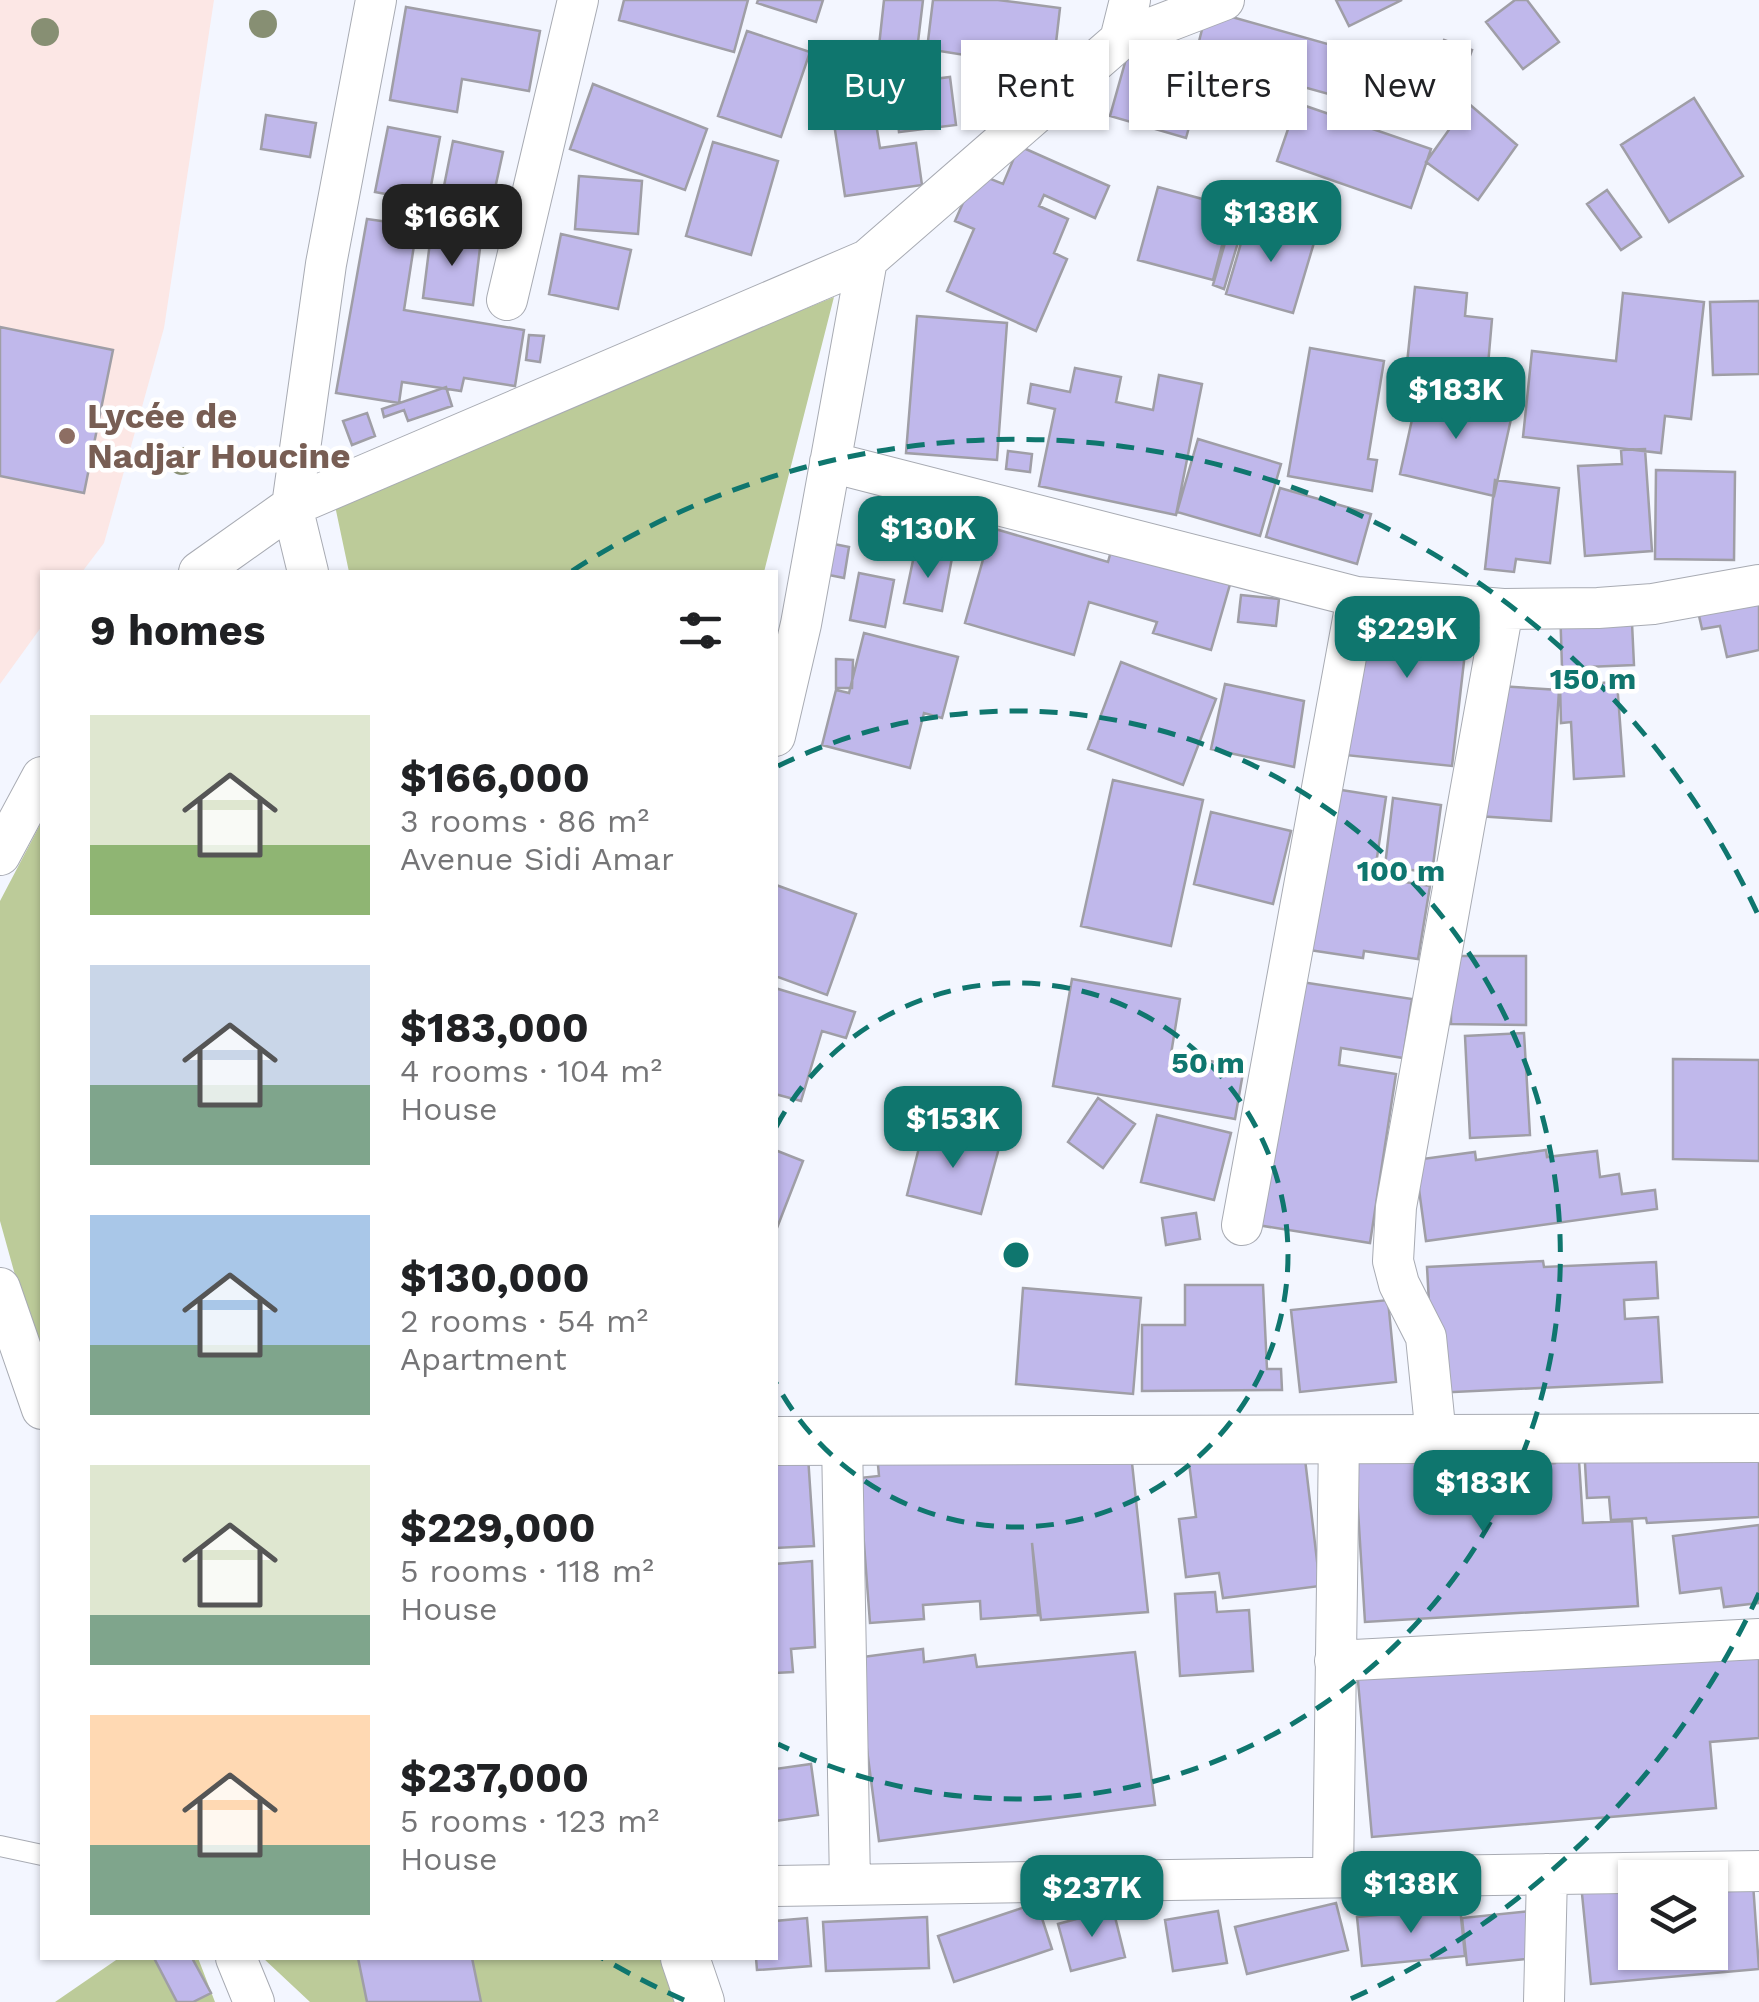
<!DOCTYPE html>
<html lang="en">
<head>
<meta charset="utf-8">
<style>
	:root { --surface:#fff; --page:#f6f6f6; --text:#202124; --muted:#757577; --accent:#0f766e }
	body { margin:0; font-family:"Work Sans",sans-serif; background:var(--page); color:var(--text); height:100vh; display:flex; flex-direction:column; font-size:38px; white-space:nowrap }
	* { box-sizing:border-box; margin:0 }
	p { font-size:32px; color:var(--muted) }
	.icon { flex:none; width:55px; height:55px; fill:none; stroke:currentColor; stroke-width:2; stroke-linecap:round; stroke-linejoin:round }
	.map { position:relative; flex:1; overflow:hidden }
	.panel { position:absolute; left:40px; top:570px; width:738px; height:1390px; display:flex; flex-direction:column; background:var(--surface); border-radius:0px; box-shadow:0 2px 8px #0004 }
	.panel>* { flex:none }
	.banner { position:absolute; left:808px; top:40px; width:800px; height:90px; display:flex; gap:20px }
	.buttons { position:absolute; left:1618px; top:1860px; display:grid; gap:20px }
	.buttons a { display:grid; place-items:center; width:110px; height:110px; border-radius:0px; background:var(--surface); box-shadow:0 2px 8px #0004; font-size:50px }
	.price { position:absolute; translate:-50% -85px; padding:0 22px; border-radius:20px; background:var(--accent); color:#fff; font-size:32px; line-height:65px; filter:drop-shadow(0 2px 5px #0008) }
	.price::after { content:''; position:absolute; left:50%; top:60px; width:30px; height:22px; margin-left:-15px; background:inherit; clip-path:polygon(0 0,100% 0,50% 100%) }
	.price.selected { background:#222; color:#fff }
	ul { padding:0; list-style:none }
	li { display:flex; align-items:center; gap:30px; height:250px; padding:0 50px }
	li span { display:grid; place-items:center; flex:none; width:280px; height:200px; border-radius:0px; color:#555 }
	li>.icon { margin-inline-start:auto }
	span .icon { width:120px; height:120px; fill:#fffc; stroke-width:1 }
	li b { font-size:42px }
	h2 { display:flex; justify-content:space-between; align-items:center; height:120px; padding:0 50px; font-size:42px }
	.chip { padding:0 35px; border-radius:0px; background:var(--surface); box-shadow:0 2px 8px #0004; font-size:35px; line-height:90px }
	.chip.selected { background:var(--accent); color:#fff }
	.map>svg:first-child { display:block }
</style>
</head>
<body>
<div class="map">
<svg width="1759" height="2002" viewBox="0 0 1759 2002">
	<rect width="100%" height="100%" fill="#f3f6ff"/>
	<!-- education -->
	<path fill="#fce7e5" d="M0,0H214L164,328L104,543L82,572H42V626L0,684Z"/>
	<!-- green -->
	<path fill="#bccb99" d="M834,297L764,572H349L334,501Z
		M42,821V1372L0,1221V901Z
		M119,1958H198L215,2002H55Z
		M263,1958H671L686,2002H310Z"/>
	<!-- building -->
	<path fill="#c0b8eb" stroke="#9f9ea6" stroke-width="2.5" d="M624,0H748L734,52L619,20Z
		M758,0H823L816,22L757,3Z
		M884,0H923L916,59L878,55Z
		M933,0H998L1060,8L1053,69L927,49Z
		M1336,0H1402L1349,26Z
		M1515,0H1527L1559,42L1523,69L1486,22Z
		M406,7L540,31L529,91L462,79L457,112L390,100Z
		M1207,10L1374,57L1361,103L1195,57Z
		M747,31L810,52L781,137L718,116Z
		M1444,40L1472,50L1465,70L1437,60Z
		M1128,52L1204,74L1186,138L1110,116Z
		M1402,56L1457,87L1440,120L1384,89Z
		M923,62L926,80L950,77L956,125L899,132L892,66Z
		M593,84L707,129L685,190L570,149Z
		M1694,98L1743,176L1669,222L1621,145Z
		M1297,103L1431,149L1411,208L1277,161Z
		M1468,103L1517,145L1478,200L1426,162Z
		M874,111L880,148L916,143L922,185L845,196L833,117Z
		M266,115L316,123L310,157L261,149Z
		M388,127L440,137L428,202L375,192Z
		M453,141L503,152L489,216L440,206Z
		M713,142L778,161L751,255L686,236Z
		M1019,146L1109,186L1095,218L1044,195L1039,206L1068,219L1054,253L1067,259L1036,331L947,291L974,229L955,221L976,173L1003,184Z
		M579,176L642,181L638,234L575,229Z
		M1158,187L1232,207L1213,280L1138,260Z
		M1607,190L1641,237L1621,250L1587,204Z
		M1233,215L1245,219L1224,289L1213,285Z
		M1249,216L1316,236L1293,313L1226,294Z
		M367,219L417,226L404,310L524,330L515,386L464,378L461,391L402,382L399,403L336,393Z
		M431,234L481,240L473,305L423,298Z
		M561,234L631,250L618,309L549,294Z
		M1415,287L1467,293L1465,316L1492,319L1488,365L1447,360L1445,377L1406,373Z
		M1623,293L1704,302L1691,419L1665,416L1661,453L1523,437L1532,351L1616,361Z
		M1759,301V374L1713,375L1710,302Z
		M917,316L1007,323L997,460L906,453Z
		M0,327L113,350L84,493L0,476Z
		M529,335L544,336L540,362L526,360Z
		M1310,348L1384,361L1368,459L1377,460L1372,491L1288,476Z
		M1075,368L1121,377L1116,402L1153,410L1159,375L1202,384L1176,515L1039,486L1055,409L1028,403L1031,384L1070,392Z
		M446,387L452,406L408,421L404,410L384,417L382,409Z
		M1419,388L1513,410L1494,496L1400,474Z
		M367,413L375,436L352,445L343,421Z
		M1198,439L1281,464L1260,536L1177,512Z
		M1645,449L1652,551L1585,556L1578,466L1622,464L1621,450Z
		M1008,451L1032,454L1030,472L1006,469Z
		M1656,470L1735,472L1734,560L1655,559Z
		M1495,480L1559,488L1550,563L1516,559L1514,572L1485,569Z
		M1280,488L1371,514L1357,564L1266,537Z
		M992,528L1108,562L1116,533L1235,567L1211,650L1153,633L1157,622L1089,602L1074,655L965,623Z
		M819,541L849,547L844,578L814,572Z
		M915,551L952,558L942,611L904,603Z
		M859,573L894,580L885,627L850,620Z
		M1759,585V650L1727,657L1720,626L1702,629L1695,598Z
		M1241,595L1279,599L1276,626L1238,622Z
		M1363,596L1470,609L1452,766L1345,755Z
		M1631,602L1634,665L1562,668L1560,605Z
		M864,633L958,657L942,718L924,713L910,768L822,745L836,690L849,693Z
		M836,659L853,660L852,688H836Z
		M1121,662L1216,699L1183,785L1088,749Z
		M1617,682L1624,776L1574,779L1571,722L1561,723L1560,685Z
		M1225,684L1304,701L1294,767L1211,749Z
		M1484,685L1559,690L1551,821L1477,816Z
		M1113,780L1203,800L1171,946L1081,926Z
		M1335,789L1386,797L1375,871L1380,872L1379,878L1430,886L1418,959L1364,951L1363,958L1309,950Z
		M1393,798L1441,805L1432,873L1385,866Z
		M1211,812L1291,831L1273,904L1194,884Z
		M776,885L856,914L827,995L775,976Z
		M1451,956H1526V1025L1451,1024Z
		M1072,979L1180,999L1171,1054L1244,1067L1235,1119L1053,1086Z
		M1295,981L1412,999L1403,1058L1341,1048L1339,1065L1396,1074L1370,1243L1257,1225Z
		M775,988L855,1012L846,1038L822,1031L801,1101L775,1094Z
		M1524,1033L1530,1135L1470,1138L1465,1036Z
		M1673,1059L1759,1060V1161L1673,1159Z
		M1098,1098L1135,1124L1103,1168L1068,1142Z
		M1157,1115L1231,1133L1214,1200L1141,1182Z
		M924,1128L999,1148L981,1214L907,1195Z
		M775,1150L803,1161L775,1233Z
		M1546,1150L1547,1157L1597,1151L1600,1177L1619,1174L1622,1194L1655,1190L1657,1209L1426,1241L1415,1160L1475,1152L1476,1160Z
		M1196,1213L1200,1239L1166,1245L1162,1218Z
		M1543,1261L1544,1267L1656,1262L1658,1298L1624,1300L1625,1319L1658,1317L1662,1382L1434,1393L1427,1267Z
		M1185,1285H1263L1267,1369H1281L1282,1390L1142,1391V1325H1185Z
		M1023,1288L1141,1298L1133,1394L1016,1384Z
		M1388,1300L1396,1382L1300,1392L1291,1310Z
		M1129,1435L1148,1612L1041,1620L1032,1543L1038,1615L981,1619L980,1601L923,1605L924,1619L870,1623L859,1478L879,1476L877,1454Z
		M1303,1442L1320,1586L1223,1598L1219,1573L1186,1577L1179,1519L1196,1517L1188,1455Z
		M1759,1442V1517L1647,1523L1646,1518L1611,1520L1609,1497L1587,1498L1584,1446Z
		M1524,1444L1525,1465L1555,1463V1446L1578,1445L1583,1523L1632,1521L1638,1606L1365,1622L1354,1447Z
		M808,1456L814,1546L775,1548V1458Z
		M1759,1525V1603L1724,1607L1721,1588L1680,1593L1673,1536Z
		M812,1561L815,1647L791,1649L793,1672L775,1673V1564Z
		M1215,1592L1217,1612L1249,1610L1253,1671L1180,1676L1175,1594Z
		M1759,1641V1738L1710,1742L1716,1808L1372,1837L1356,1659Z
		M923,1649L924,1662L975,1655L977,1667L1135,1652L1155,1805L879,1841L855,1658Z
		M811,1764L818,1815L775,1821V1769Z
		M1752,1869L1759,1969L1591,1984L1581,1884L1635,1879V1952H1710V1878Z
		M1037,1903L1052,1949L954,1982L938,1936Z
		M1336,1903L1348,1950L1247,1974L1235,1927Z
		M1460,1907L1465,1956L1362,1966L1357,1917Z
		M1113,1909L1125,1957L1071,1971L1058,1924Z
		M1218,1911L1227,1963L1173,1971L1165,1920Z
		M1531,1911L1536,1958L1467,1965L1462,1918Z
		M927,1917L929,1968L826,1971L823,1922Z
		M807,1918L811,1966L757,1970L756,1958H775V1921Z
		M154,1958H192L211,1993L193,2002H177Z
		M358,1958H472L481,2002H367Z"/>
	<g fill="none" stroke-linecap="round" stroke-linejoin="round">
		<!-- service casing -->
		<g stroke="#a8abb3" stroke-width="22">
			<path id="service" d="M0,1846L42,1855"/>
		</g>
		<!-- minor casing -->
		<g stroke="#a8abb3" stroke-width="42">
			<path id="minor" d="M1120,40L1224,0
				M507,300L578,0
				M830,462L1357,597L1503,609L1598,608L1653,604L1759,585
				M199,572L292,506L867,260
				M308,572L292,506L326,264L376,0
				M775,736L801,624L867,260L1120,40L1130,0
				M0,855L42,777
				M1242,1225L1357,597
				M0,1288L42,1409
				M1436,1437L1426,1337L1399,1284L1393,1261L1396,1207L1503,609
				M842,1440L850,1884
				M1335,1661L1759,1639
				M1333,1877L1339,1437
				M775,1886L1759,1871
				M236,1958L254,2002
				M1544,2002L1547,1874"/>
		</g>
		<!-- tertiary casing -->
		<g stroke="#a8abb3" stroke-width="50">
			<path id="tertiary" d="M775,1441L1759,1438
				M685,1958L700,2002"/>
		</g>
		<!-- service -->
		<use href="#service" stroke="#fff" stroke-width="20"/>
		<!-- minor -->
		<use href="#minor" stroke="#fff" stroke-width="40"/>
		<!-- tertiary -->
		<use href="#tertiary" stroke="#fff" stroke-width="48"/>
	</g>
	<!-- trees -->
	<g fill="#878f73">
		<circle cx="263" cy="24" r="14"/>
		<circle cx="45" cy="32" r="14"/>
		<circle cx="182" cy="461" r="14"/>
	</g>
	<!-- distance rings -->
	<g fill="none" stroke="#0f766e" stroke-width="5" stroke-dasharray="18 12">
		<path d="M776 1127A272 272 0 1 1 776 1383"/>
		<path d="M778 766A544 544 0 1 1 778 1744"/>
		<path d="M1759 1593A816 816 0 0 1 1348 2000M684 2000A816 816 0 0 1 602 1958M572 571A816 816 0 0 1 1759 917"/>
	</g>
	<!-- markers -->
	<circle fill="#8d6e63" stroke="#fff" stroke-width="4" cx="67" cy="436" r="10"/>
	<g text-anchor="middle" stroke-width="9" stroke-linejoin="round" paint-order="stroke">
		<!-- education labels -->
		<g font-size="35" font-weight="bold" fill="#785e54" stroke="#fff" text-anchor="start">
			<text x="87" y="428">Lycée de<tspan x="87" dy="40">Nadjar Houcine</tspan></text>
		</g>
	</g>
	<circle cx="1016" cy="1255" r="15" fill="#0f766e" stroke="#fff" stroke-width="5"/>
	<g font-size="30" text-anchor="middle" font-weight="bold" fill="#0f766e" stroke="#fff" stroke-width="9" stroke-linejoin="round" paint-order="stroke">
		<text x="1593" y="689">150 m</text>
		<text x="1401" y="881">100 m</text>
		<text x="1208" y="1073">50 m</text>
	</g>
</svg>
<div class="buttons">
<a><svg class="icon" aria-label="layers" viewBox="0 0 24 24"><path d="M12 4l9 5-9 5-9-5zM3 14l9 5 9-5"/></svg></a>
</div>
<b class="price" style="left:1271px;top:265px">$138K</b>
<b class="price selected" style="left:452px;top:269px">$166K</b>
<b class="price" style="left:1456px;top:442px">$183K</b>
<b class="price" style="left:928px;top:581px">$130K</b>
<b class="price" style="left:1407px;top:681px">$229K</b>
<b class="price" style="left:953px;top:1171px">$153K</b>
<b class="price" style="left:1483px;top:1535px">$183K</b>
<b class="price" style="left:1411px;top:1936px">$138K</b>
<b class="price" style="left:1092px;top:1940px">$237K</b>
<div class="banner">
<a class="chip selected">Buy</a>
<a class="chip">Rent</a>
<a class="chip">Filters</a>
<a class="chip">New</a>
</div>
<section class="panel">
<h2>9 homes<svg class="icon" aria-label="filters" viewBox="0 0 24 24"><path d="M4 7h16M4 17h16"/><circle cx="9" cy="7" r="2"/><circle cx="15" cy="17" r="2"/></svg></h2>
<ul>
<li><span style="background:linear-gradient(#dfe7d0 65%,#8fb573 0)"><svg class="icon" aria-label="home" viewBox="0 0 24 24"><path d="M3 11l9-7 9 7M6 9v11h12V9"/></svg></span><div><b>$166,000</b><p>3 rooms · 86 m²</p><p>Avenue Sidi Amar</p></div></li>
<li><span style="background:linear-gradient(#c9d6e8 60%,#7fa58c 0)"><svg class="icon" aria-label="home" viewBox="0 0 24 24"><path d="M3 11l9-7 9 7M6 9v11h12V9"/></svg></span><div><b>$183,000</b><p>4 rooms · 104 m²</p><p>House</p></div></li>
<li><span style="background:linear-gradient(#a9c7e8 65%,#7fa58c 0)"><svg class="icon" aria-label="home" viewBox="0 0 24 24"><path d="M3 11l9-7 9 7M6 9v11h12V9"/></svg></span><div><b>$130,000</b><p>2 rooms · 54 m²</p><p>Apartment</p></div></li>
<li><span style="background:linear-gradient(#dfe7d0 75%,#7fa58c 0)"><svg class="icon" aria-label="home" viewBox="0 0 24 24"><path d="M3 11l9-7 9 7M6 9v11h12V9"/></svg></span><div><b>$229,000</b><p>5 rooms · 118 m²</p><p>House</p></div></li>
<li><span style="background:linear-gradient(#ffd9b3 65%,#7fa58c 0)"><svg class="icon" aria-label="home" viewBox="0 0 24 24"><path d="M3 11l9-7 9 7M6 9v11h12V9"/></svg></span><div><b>$237,000</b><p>5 rooms · 123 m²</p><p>House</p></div></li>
</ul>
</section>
</div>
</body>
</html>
